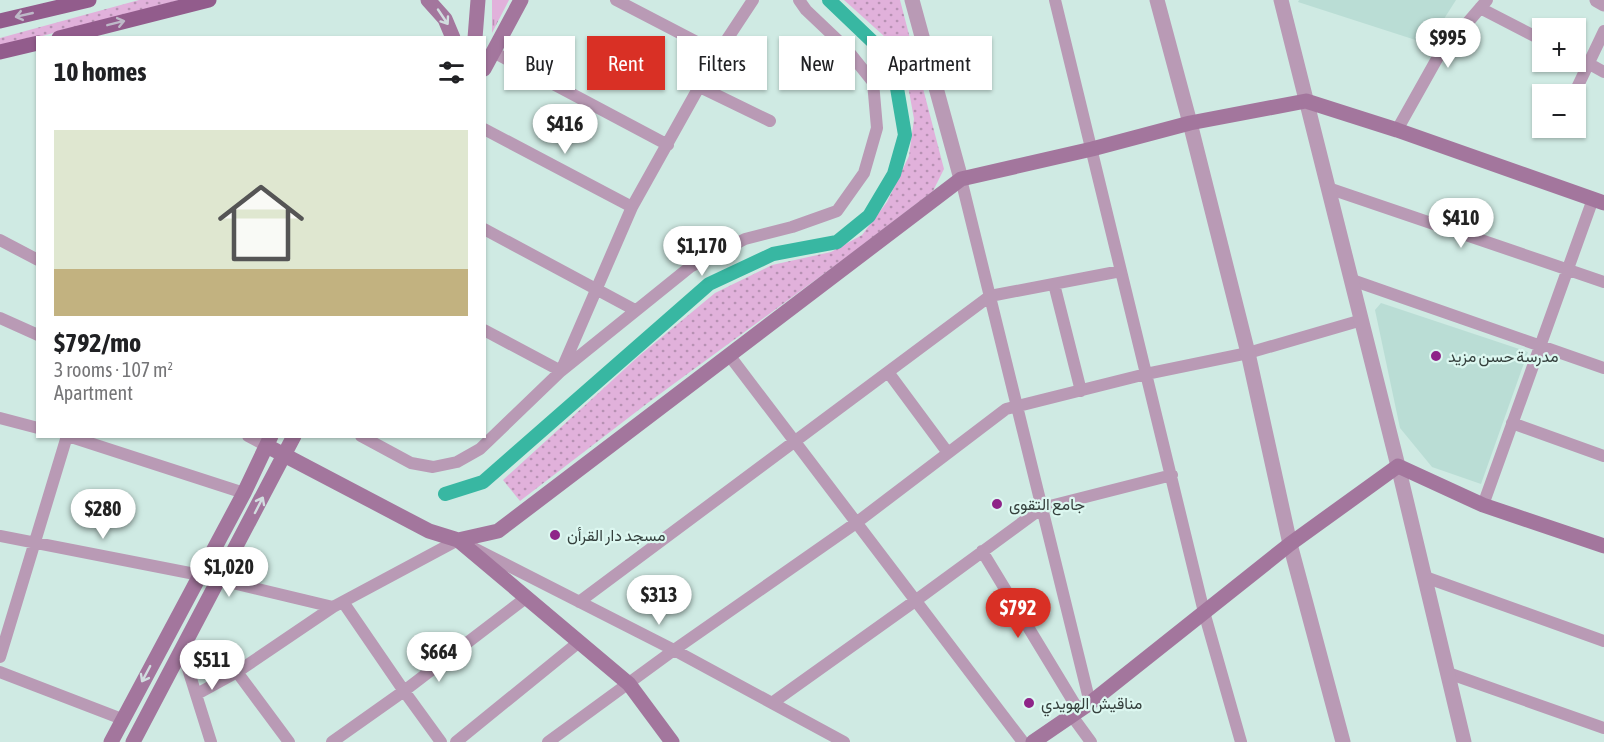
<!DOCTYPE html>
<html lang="en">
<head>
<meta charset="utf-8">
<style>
	:root { --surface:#fff; --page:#f2f2f2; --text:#202124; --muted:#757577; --accent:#d93025 }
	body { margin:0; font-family:"Asap Condensed",Vazirmatn,sans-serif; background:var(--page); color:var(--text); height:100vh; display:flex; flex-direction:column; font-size:22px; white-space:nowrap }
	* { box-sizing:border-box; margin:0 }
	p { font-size:20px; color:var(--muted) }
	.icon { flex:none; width:33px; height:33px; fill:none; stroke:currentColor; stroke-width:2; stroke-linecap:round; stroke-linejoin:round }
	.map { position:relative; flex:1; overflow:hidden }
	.sheet { position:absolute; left:36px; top:36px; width:450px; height:402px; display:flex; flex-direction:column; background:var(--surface); border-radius:0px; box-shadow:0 2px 4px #0004 }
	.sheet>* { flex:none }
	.guide { position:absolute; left:504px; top:36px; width:570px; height:54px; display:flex; gap:12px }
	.controls { position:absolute; left:1532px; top:18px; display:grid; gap:12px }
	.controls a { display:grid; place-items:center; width:54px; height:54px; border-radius:0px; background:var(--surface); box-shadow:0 2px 4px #0004; font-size:30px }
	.price { position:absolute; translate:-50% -51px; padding:0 14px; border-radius:21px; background:#fff; color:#222; font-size:20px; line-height:39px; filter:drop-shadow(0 2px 3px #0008) }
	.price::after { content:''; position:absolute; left:50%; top:36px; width:18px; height:14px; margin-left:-9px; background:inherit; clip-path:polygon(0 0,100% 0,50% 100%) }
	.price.current { background:var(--accent); color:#fff }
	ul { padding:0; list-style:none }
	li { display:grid; align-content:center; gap:12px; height:318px; padding:0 18px }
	li span { display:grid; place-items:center; height:186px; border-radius:0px; color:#555 }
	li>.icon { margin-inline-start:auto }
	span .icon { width:108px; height:108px; fill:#fffc; stroke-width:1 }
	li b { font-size:26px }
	h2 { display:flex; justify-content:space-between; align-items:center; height:72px; padding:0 18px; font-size:26px }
	.tag { padding:0 21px; border-radius:0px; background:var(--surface); box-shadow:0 2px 4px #0004; font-size:21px; line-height:54px }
	.tag.current { background:var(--accent); color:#fff }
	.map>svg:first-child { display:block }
</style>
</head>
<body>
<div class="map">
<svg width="1604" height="742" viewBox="0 0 1604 742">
	<defs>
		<pattern id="grass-tufts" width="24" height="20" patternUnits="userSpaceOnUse" patternTransform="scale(1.5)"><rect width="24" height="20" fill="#e1b1db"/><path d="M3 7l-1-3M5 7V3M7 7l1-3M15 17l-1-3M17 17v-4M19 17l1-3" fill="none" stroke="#b791b3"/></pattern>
		<pattern id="park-dots" width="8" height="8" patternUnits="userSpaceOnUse" patternTransform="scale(1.5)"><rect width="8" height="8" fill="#e1b1db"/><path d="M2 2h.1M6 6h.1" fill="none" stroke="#b791b3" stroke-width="1.8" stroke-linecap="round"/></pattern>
	</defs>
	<rect width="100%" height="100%" fill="#cfeae3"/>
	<!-- built -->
	<path fill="#baddd5" d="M1299,0H1456L1428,44L1298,2Z
		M1381,303L1528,352L1481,484L1432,467L1400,428L1375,310Z"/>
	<!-- grass -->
	<path fill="url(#grass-tufts)" d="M492,0H509L492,33Z"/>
	<!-- park -->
	<path fill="url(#park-dots)" d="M139,0H180L0,47V38Z
		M844,0H900L944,169L933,191L844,259L649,402L520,501L503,480L639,356L715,293L772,265L831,252L862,235L887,202L909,156L914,119L907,80L884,36Z"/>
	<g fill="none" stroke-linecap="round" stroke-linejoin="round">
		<!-- canal -->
		<path stroke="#38b7a2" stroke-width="14" d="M445,494L483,482L709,284L773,254L837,242L869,216L894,174L905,135L897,88L874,43L829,0"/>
		<!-- minor -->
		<path stroke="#b99ab5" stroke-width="12" d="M616,0L718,53
			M1055,0L1204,612L1241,742
			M1480,8L1542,40
			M493,52L668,145
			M1575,56L1604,72
			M700,87L770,121
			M1574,94L1604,31
			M484,129L632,207
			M1557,129L1558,128
			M1397,130L1438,57L1487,0
			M961,179L1090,703
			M1328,188L1604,282
			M484,229L635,310
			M0,240L38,260
			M1352,280L1604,368
			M1054,284L1081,391
			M0,318L38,335
			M484,330L561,371L632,207L718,53L753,0
			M729,355L1023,742
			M888,372L948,453
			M0,418L38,428
			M1512,423L1604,456
			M68,436L244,493
			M248,436L267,446
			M361,436L411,463L433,467L457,462L480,449L561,371L690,267L745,239L792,227L837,211L864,173L877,128L873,82L845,47L806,10L799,0
			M1483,505L1593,199
			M0,536L200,575
			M982,551L1079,711
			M1425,577L1604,641
			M220,580L333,607
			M343,602L404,691L441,742
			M579,602L990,296L1121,271
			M182,650L211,742
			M0,657L67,436
			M0,672L122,719
			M237,672L289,742
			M1448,673L1604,728
			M197,694L237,672L333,607L458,540L674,650L844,742
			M772,703L915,601L1042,508L1172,475
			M1072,716L1091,742
			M332,742L404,691L527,597
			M456,742L579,642
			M548,742L674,650L856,523L1006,409L1146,374L1248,353L1362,320"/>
		<!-- tertiary -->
		<path stroke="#b99ab5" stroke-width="15" d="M912,0L961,179
			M1157,0L1190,123L1248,353L1290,544L1343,742
			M1281,0L1398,466L1464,742
			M1597,0L1604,4"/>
		<!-- secondary -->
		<path stroke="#a3769d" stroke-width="15" d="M428,0L445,19L453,38
			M475,38L478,0
			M484,69L521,0
			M267,446L429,531L458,540L629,684L672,742
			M458,540L498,531L961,179L1092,149L1190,123L1306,101L1397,130L1604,203
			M111,742L244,493L271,436
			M133,742L294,436
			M1033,742L1090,703L1290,544L1398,466L1483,505L1604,546"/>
		<!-- primary -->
		<path stroke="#925c8c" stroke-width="15" d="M0,21L89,0
			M59,38L209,0
			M0,52L38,43"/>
	</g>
	<!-- one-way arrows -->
	<defs><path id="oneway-shaft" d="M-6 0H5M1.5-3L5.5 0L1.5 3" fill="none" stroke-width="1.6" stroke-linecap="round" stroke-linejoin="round" transform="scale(1.5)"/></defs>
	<g stroke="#beb9c8">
		<use href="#oneway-shaft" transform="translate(24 15) rotate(167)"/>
		<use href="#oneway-shaft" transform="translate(116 23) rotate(-14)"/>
	</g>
	<g stroke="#d1dddf">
		<use href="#oneway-shaft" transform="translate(443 17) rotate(56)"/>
		<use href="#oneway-shaft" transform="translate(259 505) rotate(-63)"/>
		<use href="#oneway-shaft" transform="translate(146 674) rotate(118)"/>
	</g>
	<!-- markers -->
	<g fill="#8e2488" stroke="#dcf7f0" stroke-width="2">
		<circle cx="1436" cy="356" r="6"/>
		<circle cx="997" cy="504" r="6"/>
		<circle cx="555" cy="535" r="6"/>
		<circle cx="1029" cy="703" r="6"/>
	</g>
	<g text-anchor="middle" stroke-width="4.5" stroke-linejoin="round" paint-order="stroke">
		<!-- poi labels -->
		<g font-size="16" fill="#343f3c" stroke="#dcf7f0" text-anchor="start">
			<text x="1448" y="362">مدرسة حسن مزيد</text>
			<text x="1009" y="510">جامع التقوى</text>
			<text x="567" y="541">مسجد دار القرأن</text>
			<text x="1041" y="709">مناقيش الهويدي</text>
		</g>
	</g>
</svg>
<div class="controls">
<a>+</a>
<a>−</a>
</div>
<b class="price" style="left:1448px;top:69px">$995</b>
<b class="price" style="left:565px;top:155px">$416</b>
<b class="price" style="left:1461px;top:249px">$410</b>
<b class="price" style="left:702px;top:277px">$1,170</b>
<b class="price" style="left:103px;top:540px">$280</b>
<b class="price" style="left:229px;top:598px">$1,020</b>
<b class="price" style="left:659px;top:626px">$313</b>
<b class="price current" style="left:1018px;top:639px">$792</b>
<b class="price" style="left:439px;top:683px">$664</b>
<b class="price" style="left:212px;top:691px">$511</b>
<div class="guide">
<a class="tag">Buy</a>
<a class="tag current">Rent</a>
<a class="tag">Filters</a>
<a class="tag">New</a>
<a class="tag">Apartment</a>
</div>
<section class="sheet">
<h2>10 homes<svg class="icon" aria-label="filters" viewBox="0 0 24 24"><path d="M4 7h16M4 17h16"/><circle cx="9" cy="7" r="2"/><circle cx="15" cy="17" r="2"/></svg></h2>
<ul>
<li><span style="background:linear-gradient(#dfe7d0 75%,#c2b280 0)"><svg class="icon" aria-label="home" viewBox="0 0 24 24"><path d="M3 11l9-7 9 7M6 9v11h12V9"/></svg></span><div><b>$792/mo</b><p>3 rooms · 107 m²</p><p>Apartment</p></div></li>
</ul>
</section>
</div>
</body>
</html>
